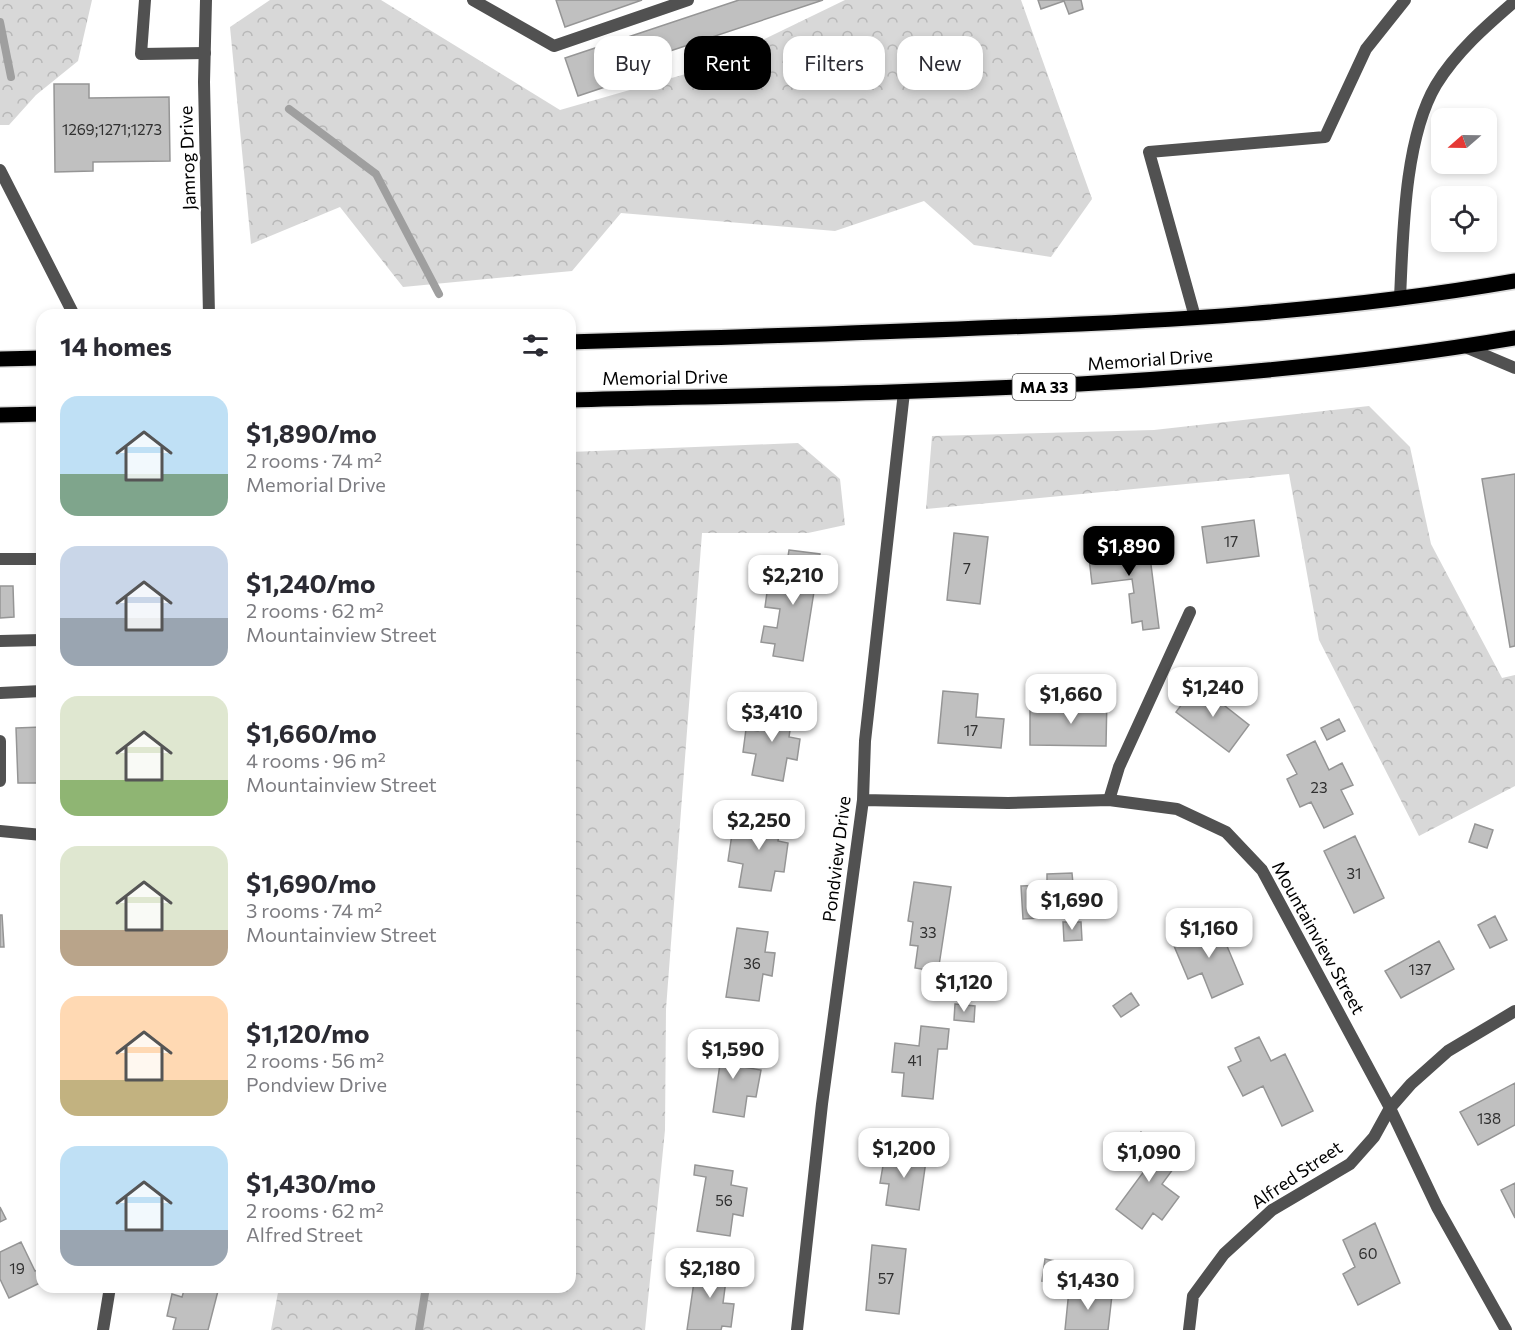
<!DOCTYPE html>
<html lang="en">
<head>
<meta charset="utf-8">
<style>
	:root { --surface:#fff; --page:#f7f7f7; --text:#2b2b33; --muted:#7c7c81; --accent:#000 }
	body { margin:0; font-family:Commissioner,sans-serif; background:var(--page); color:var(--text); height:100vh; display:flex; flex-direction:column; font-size:22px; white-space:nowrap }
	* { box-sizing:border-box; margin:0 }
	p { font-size:20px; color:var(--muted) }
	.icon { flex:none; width:33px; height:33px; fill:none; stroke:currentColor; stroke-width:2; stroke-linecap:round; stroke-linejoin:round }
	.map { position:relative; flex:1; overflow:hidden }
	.details { position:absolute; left:36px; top:309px; width:540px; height:984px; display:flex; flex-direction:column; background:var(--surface); border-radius:18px; box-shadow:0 3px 9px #0003 }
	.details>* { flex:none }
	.guide { position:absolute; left:594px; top:36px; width:570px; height:54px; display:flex; gap:12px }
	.needle { width:39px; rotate:250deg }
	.buttons { position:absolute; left:1431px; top:108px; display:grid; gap:12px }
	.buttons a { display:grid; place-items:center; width:66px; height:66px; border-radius:12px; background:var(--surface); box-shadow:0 3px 9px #0003; font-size:30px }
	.price { position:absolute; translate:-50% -51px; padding:0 14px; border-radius:12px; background:#fff; color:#222; font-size:20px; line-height:39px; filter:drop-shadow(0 2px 3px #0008) }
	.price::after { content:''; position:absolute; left:50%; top:36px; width:18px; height:14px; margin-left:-9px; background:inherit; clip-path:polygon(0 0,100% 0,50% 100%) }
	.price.current { background:var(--accent); color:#fff }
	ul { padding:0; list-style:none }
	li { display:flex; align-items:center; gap:18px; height:150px; padding:0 24px }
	li span { display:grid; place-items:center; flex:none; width:168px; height:120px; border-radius:18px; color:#555 }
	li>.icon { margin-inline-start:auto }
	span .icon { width:72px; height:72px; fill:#fffc; stroke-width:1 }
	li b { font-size:26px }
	h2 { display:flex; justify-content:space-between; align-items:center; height:72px; padding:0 24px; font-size:26px }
	.pill { padding:0 21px; border-radius:18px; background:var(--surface); box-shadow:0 3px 9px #0003; font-size:21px; line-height:54px }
	.pill.current { background:var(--accent); color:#fff }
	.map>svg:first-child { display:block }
</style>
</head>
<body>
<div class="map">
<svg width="1515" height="1330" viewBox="0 0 1515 1330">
	<defs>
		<pattern id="forest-crowns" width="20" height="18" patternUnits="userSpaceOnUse" patternTransform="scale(1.5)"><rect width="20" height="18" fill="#d8d8d8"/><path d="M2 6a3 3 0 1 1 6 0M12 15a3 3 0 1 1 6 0" fill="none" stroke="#b8b8b8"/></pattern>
	</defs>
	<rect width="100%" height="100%" fill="#fff"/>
	<!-- forest -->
	<path fill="url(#forest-crowns)" d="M0,0H92L78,61L36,95L9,125H0Z
		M270,0H381L560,110L703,69L845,0H1021L1092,199L1051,257L974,245L924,201L835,231L621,213L572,271L403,287L340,207L251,244L230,27Z
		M1369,406L1410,447L1431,544L1502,678L1515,675V786L1419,836L1319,640L1289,474L926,509L932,436L1154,430Z
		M798,443L840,479L845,525L808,533H702L666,1009L665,1130L645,1330H271L279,1287H570V452Z"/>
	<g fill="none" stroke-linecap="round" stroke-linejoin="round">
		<!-- stream -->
		<path stroke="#9f9f9f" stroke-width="8" d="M0,22L11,77
			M289,109L376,174L439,294
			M419,1330L426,1287"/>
	</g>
	<!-- building -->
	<path fill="#c0c0c0" stroke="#959595" stroke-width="1.5" d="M556,0H642L565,27Z
		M739,0H823L652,57L656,70L578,96L565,58Z
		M1038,0H1081L1083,9L1069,14L1064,1L1041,9Z
		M54,84H89V98L169,97L170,161L93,162V171L55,172Z
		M1515,474V646L1510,647L1482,479Z
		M1254,520L1259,556L1207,563L1202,527Z
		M954,533L988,537L980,604L947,600Z
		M1148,541L1159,628L1143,630L1142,621L1132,623L1129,594L1134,593L1132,579L1092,584L1088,549Z
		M789,550L820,554L803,661L773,656L775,644L761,642L764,626L777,628L780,609L765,607L768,585L783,588Z
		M0,586H13L14,617L0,618Z
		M1197,684L1249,725L1229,752L1176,712Z
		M943,691L978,694L976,717L1004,719L1001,748L938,743Z
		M1088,695H1107L1106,746L1030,745V710L1087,711Z
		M762,705L793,710L789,737L800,739L797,760L787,758L783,781L752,775L756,754L743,752L746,729L758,731Z
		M1339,719L1345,731L1327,740L1321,728Z
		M42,727V783H18L16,728Z
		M1315,741L1329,770L1342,763L1353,785L1341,790L1353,814L1324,828L1311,802L1300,807L1287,779L1297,774L1287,755Z
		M748,810L782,815L778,841L788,843L784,872L775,871L771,891L739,887L743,864L728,861L732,834L744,836Z
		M1475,824L1493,830L1487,848L1469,842Z
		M1355,836L1384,898L1354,913L1324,851Z
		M1072,873L1076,916L1023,919L1021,886L1047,885V874Z
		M914,882L951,887L938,972L915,968L918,946L910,945L913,922L908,921Z
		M0,915H2L4,947H0Z
		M1495,916L1507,940L1490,948L1478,925Z
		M1216,920L1243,984L1212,998L1202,973L1188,979L1174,946L1185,942L1182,934Z
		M1063,922H1081L1082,940L1064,941Z
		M737,928L768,932L765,952L775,953L772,976L763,974L759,1001L726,997Z
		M1439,941L1454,969L1401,998L1385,971Z
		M1131,993L1139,1005L1121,1017L1113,1006Z
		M955,1004L975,1006L974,1022L954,1020Z
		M921,1026L949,1029L947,1049H938L933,1099L902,1096L904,1073L892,1072L895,1043L919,1046Z
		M1259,1037L1271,1061L1285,1054L1313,1111L1282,1126L1263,1086L1243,1096L1228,1067L1241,1061L1235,1048Z
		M715,1038L741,1042L737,1066L761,1070L756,1097L747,1096L744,1117L713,1112L721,1057L713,1055Z
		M1515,1083V1125L1478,1145L1460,1112Z
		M1141,1132L1179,1161L1162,1184L1179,1197L1162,1220L1153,1213L1142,1229L1116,1209L1145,1170L1124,1154Z
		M900,1150L927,1154L919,1210L886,1205L889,1184L880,1183L885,1154L892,1155L891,1160L898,1161Z
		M695,1165L733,1171L731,1185L747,1188L743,1216L733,1214L730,1236L697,1231L706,1177L694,1175Z
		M1515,1183V1218L1501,1190Z
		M0,1207L6,1219L0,1222Z
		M1375,1223L1400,1283L1358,1305L1343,1274L1355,1267L1343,1240Z
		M21,1242L35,1271L42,1268V1282L9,1298L0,1279V1252Z
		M872,1245L906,1249L899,1314L866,1310Z
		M1045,1259L1073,1264L1070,1285L1042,1281Z
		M697,1261L728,1265L723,1303L734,1304L731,1327L722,1326L721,1330H687Z
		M185,1287H219L208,1330H173L176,1318L167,1316L172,1294L182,1297Z
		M1069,1290L1112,1295L1108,1330H1065Z"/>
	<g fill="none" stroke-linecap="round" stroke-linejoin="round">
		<!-- primary casing -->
		<g stroke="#dbdbdb" stroke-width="18">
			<path id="primary" d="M570,342C706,338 843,334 979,328C1158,322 1338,312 1515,281
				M0,359L42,358
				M570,400C886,392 1203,391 1515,338
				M0,415L42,414"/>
		</g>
		<!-- service -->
		<path stroke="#515151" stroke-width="12" d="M145,0L141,54L205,53
			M473,0L554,46L688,0
			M0,170L74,315
			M1195,317L1149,152L1325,137L1366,49L1405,0
			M1463,346L1515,368
			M0,559H42
			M0,641L42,640
			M0,693L42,691
			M0,741V781
			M1109,800L1119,767L1190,612"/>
		<!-- minor -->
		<path stroke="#515151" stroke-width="12" d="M206,0L204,82L209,315
			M1400,298C1403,236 1404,139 1436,85C1456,52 1486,26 1515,1
			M863,800L1008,803L1109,800L1177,809L1226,832L1262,870L1390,1108L1437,1207L1506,1330
			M0,831L42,835
			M797,1330L822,1104L863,800L865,741L904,392
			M1189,1330L1193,1296L1224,1254L1272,1210L1350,1164L1374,1137L1390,1108L1411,1084L1448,1051L1515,1011"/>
		<!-- tertiary -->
		<path stroke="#515151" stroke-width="12" d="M103,1330L110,1287"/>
		<!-- primary -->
		<use href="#primary" stroke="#000" stroke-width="15"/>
	</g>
	<g text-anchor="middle" stroke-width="5" stroke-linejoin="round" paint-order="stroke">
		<!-- number labels -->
		<g font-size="15" fill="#303030">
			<text x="112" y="135">1269;1271;1273</text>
			<text x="1231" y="547">17</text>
			<text x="967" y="574">7</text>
			<text x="971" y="736">17</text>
			<text x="1319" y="793">23</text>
			<text x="1354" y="879">31</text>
			<text x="928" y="938">33</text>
			<text x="752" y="969">36</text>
			<text x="1420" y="975">137</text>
			<text x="915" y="1066">41</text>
			<text x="1489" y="1124">138</text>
			<text x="724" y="1206">56</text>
			<text x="1368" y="1259">60</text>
			<text x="17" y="1274">19</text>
			<text x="886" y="1284">57</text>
		</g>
		<!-- shield labels -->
		<rect fill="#fff" stroke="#4c4c4c" stroke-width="1.5" x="1012.5" y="374" width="63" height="26" rx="4.5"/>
		<g font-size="16" font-weight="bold" fill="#000">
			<text x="1044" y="393">MA 33</text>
		</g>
		<!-- street labels -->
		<g font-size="18" fill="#000" stroke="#fff">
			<text transform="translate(188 158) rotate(-92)" y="6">Jamrog Drive</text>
			<text transform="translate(1150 360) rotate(-4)" y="6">Memorial Drive</text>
			<text transform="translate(665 378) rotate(-1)" y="6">Memorial Drive</text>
			<text transform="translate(837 859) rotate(-83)" y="6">Pondview Drive</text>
			<text transform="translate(1318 938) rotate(61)" y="6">Mountainview Street</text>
			<text transform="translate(1297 1175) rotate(-34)" y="6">Alfred Street</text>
		</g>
	</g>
</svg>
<div class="buttons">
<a><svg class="needle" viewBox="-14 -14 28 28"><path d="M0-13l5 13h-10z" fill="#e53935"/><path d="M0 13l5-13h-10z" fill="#7c7c81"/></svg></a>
<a><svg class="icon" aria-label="locate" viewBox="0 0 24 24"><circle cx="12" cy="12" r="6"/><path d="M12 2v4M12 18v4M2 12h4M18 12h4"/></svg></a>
</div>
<b class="price current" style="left:1129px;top:577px">$1,890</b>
<b class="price" style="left:793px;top:606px">$2,210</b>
<b class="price" style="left:1213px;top:718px">$1,240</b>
<b class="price" style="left:1071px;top:725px">$1,660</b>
<b class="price" style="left:772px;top:743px">$3,410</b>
<b class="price" style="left:759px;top:851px">$2,250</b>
<b class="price" style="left:1072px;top:931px">$1,690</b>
<b class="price" style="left:1209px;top:959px">$1,160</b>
<b class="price" style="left:964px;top:1013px">$1,120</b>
<b class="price" style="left:733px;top:1080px">$1,590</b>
<b class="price" style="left:904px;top:1179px">$1,200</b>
<b class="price" style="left:1149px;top:1183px">$1,090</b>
<b class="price" style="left:710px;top:1299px">$2,180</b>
<b class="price" style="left:1088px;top:1311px">$1,430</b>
<div class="guide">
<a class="pill">Buy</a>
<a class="pill current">Rent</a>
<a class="pill">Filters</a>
<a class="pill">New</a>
</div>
<section class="details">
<h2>14 homes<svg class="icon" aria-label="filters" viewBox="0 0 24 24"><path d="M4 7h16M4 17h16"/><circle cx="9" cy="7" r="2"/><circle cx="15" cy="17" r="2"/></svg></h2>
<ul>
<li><span style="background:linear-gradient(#bfe0f5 65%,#7fa58c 0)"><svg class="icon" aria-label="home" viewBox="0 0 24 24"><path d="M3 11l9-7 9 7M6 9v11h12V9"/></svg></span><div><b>$1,890/mo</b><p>2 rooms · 74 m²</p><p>Memorial Drive</p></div></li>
<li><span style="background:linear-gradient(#c9d6e8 60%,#9aa5b1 0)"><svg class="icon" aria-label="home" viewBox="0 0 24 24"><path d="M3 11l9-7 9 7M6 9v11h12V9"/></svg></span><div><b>$1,240/mo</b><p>2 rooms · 62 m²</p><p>Mountainview Street</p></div></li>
<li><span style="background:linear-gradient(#dfe7d0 70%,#8fb573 0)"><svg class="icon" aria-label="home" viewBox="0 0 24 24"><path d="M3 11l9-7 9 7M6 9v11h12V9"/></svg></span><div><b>$1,660/mo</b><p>4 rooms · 96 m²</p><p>Mountainview Street</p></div></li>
<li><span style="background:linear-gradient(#dfe7d0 70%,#b9a48a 0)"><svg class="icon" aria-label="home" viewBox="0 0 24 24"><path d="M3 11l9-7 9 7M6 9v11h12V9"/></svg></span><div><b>$1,690/mo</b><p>3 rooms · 74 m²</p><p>Mountainview Street</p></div></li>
<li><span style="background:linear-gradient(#ffd9b3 70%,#c2b280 0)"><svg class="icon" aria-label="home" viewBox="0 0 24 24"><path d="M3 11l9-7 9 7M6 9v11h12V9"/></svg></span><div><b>$1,120/mo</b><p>2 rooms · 56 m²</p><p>Pondview Drive</p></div></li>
<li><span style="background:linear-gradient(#bfe0f5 70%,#9aa5b1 0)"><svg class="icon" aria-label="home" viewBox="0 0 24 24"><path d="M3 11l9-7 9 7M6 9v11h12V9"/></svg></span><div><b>$1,430/mo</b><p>2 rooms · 62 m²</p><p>Alfred Street</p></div></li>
</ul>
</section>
</div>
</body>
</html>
